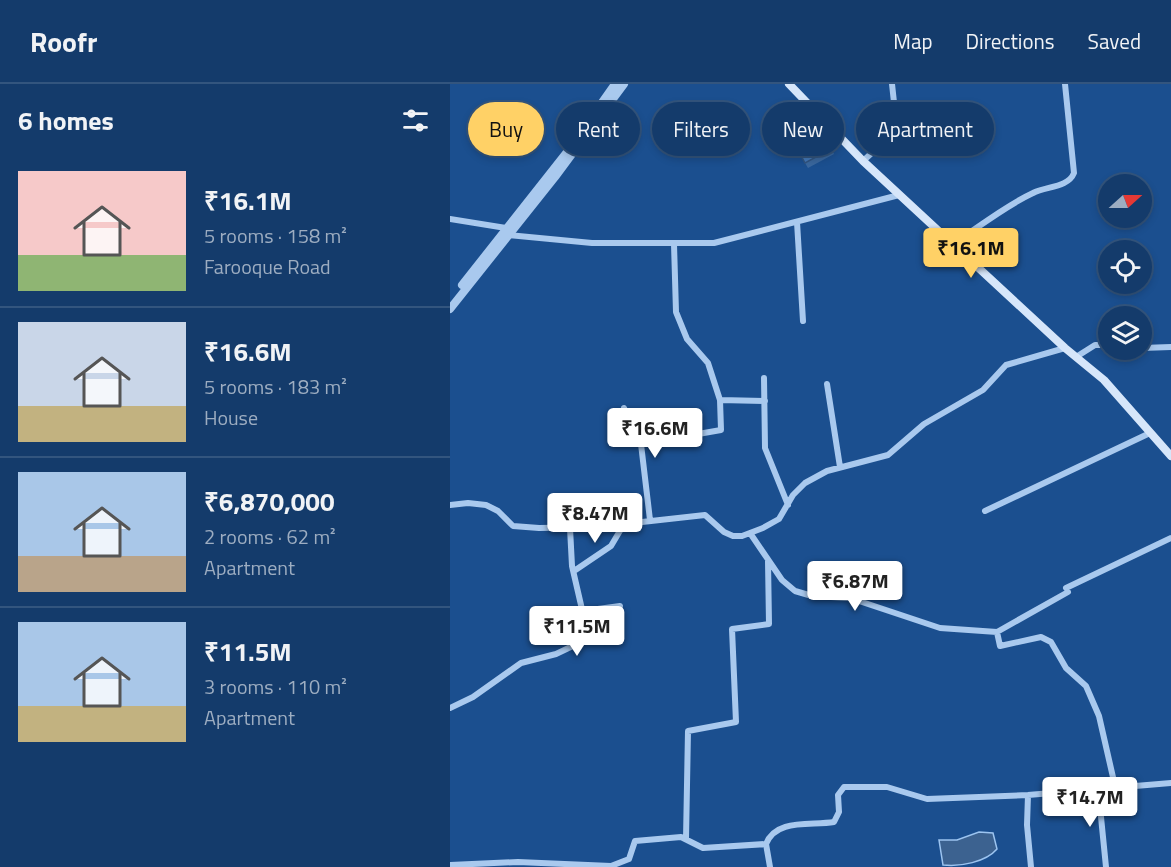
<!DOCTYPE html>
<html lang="en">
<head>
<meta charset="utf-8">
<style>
	:root { --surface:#143b6b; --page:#214673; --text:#f1f3f6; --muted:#9dadc1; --line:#33557e; --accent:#ffd166 }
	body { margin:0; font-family:"Titillium Web",sans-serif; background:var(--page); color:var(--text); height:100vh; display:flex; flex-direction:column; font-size:22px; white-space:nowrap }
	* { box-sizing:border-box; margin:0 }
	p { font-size:20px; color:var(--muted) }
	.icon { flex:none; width:33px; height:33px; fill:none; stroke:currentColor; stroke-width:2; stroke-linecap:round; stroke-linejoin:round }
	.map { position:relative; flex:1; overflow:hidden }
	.drawer { display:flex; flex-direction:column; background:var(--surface); width:450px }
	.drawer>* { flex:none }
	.top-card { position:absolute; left:18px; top:18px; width:570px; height:54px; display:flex; gap:12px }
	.needle { width:39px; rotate:69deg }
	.controls { position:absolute; left:648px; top:90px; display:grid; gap:12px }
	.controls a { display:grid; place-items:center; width:54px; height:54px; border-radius:50%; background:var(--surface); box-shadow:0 3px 9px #0003,0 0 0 2px var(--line); font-size:30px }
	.price { position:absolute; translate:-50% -51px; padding:0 14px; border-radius:6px; background:#fff; color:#222; font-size:20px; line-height:39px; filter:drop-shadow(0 2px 3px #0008) }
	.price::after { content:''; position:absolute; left:50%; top:36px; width:18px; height:14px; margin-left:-9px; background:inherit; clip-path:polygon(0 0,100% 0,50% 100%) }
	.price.current { background:var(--accent); color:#111 }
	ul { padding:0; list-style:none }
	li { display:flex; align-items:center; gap:18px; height:150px; padding:0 18px }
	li+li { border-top:2px solid var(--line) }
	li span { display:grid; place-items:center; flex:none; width:168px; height:120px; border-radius:0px; color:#555 }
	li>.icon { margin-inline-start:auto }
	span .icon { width:72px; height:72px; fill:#fffc; stroke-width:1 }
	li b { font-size:26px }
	h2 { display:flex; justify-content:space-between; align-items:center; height:72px; padding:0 18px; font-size:26px }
	.pill { padding:0 21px; border-radius:27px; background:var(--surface); box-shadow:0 3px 9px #0003,0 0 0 2px var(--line); font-size:21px; line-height:54px }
	.pill.current { background:var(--accent); color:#111 }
	header { display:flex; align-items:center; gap:36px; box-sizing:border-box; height:84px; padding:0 30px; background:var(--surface); border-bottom:2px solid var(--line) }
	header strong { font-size:28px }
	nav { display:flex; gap:33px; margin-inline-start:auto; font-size:21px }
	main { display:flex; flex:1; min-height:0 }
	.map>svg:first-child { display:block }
</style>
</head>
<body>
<header>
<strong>Roofr</strong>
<nav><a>Map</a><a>Directions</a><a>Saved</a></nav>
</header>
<main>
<section class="drawer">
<h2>6 homes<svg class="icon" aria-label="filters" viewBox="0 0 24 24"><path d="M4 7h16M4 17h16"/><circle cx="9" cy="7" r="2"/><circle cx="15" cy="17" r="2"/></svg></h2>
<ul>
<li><span style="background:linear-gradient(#f6c9c9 70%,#8fb573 0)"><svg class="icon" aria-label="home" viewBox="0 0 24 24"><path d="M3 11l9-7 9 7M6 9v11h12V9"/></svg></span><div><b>₹16.1M</b><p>5 rooms · 158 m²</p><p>Farooque Road</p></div></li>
<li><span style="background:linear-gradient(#c9d6e8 70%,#c2b280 0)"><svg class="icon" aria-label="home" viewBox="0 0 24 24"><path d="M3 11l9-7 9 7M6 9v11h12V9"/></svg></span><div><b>₹16.6M</b><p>5 rooms · 183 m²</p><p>House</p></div></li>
<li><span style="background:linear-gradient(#a9c7e8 70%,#b9a48a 0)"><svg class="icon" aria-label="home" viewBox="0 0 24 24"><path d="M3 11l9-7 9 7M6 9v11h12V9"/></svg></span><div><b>₹6,870,000</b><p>2 rooms · 62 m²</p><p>Apartment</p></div></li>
<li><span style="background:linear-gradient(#a9c7e8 70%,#c2b280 0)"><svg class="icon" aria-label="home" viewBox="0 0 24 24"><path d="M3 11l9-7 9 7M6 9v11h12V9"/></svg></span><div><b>₹11.5M</b><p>3 rooms · 110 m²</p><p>Apartment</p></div></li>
</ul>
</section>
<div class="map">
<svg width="721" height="783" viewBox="0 0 721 783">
	<rect width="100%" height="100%" fill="#1b4f8f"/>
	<!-- water -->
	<path fill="#3c6290" stroke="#9cc4f0" stroke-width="1.5" d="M529,748L543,749L547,765C536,778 510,783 493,781L489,756H507Z"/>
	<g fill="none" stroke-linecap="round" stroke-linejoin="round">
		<!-- minor -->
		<path stroke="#a9c9ee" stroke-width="6" d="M447,46L510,22
			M413,77L447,46L442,0
			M0,135L56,144
			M347,138L353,237
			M58,151L142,159H264L449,111
			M224,160L226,228L237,255L258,279L270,316L315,317
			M503,160C529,143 555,122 583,109C596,102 618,104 624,89L615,0
			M692,264L721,263
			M626,273L645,261H658
			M314,294L315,364L338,421
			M377,300L390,383
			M174,324L191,360L200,436
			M191,360L271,346L270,316
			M0,421L18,419L36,421L48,427L63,442L89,444L147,443L255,431L274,448L283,452H292L313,444L329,435L343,411L355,399L377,387L438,371L474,340L533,306L556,281L615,264
			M535,427L700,349
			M300,449L332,496L345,507L362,512L400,514L490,544L547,548L618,508
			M124,487L161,462L174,440
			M616,504L721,454
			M133,527L170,522
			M547,548L550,562L591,553L601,558L616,584L636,602L649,632L665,702
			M0,624L23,613L71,579L106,570L129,559L134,534L122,482L120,444
			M648,703L656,783
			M578,711L577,741L581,783
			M236,755L238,647L286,638L282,545L319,540L318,477
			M0,781L68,778L161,782L179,775L185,757L231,753L253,764L316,760
			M320,783L316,760C326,734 361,742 384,738L389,728L388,711L394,703H437L477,715L578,711L721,699"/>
		<!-- tertiary -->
		<path stroke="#a9c9ee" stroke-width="8" d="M12,201L117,68L165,0
			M0,225L105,93L174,0"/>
		<!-- secondary -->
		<path stroke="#d6e6fa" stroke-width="8" d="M339,0L413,77L615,264L654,296L721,372"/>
	</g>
	<!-- wall -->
	<path fill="#3a679d" d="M372,53L381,64L384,70L358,84L355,79Z"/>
	<!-- building -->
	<path fill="#4478b7" stroke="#305480" stroke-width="1.5" d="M372,53L374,56L370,57L373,62L378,59L381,65L355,79L348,66Z"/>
</svg>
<div class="controls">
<a><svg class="needle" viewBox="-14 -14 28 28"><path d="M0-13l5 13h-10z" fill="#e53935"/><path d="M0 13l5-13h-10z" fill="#9dadc1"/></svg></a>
<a><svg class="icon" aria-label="locate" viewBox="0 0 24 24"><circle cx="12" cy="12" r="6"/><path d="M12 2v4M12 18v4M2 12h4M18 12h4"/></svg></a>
<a><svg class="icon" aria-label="layers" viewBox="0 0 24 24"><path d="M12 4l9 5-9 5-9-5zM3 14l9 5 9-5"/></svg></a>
</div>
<b class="price current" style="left:521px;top:195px">₹16.1M</b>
<b class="price" style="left:205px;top:375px">₹16.6M</b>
<b class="price" style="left:145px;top:460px">₹8.47M</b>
<b class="price" style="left:405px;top:528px">₹6.87M</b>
<b class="price" style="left:127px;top:573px">₹11.5M</b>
<b class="price" style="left:640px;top:744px">₹14.7M</b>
<div class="top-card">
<a class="pill current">Buy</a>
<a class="pill">Rent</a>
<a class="pill">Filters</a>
<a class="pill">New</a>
<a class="pill">Apartment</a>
</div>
</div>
</main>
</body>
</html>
